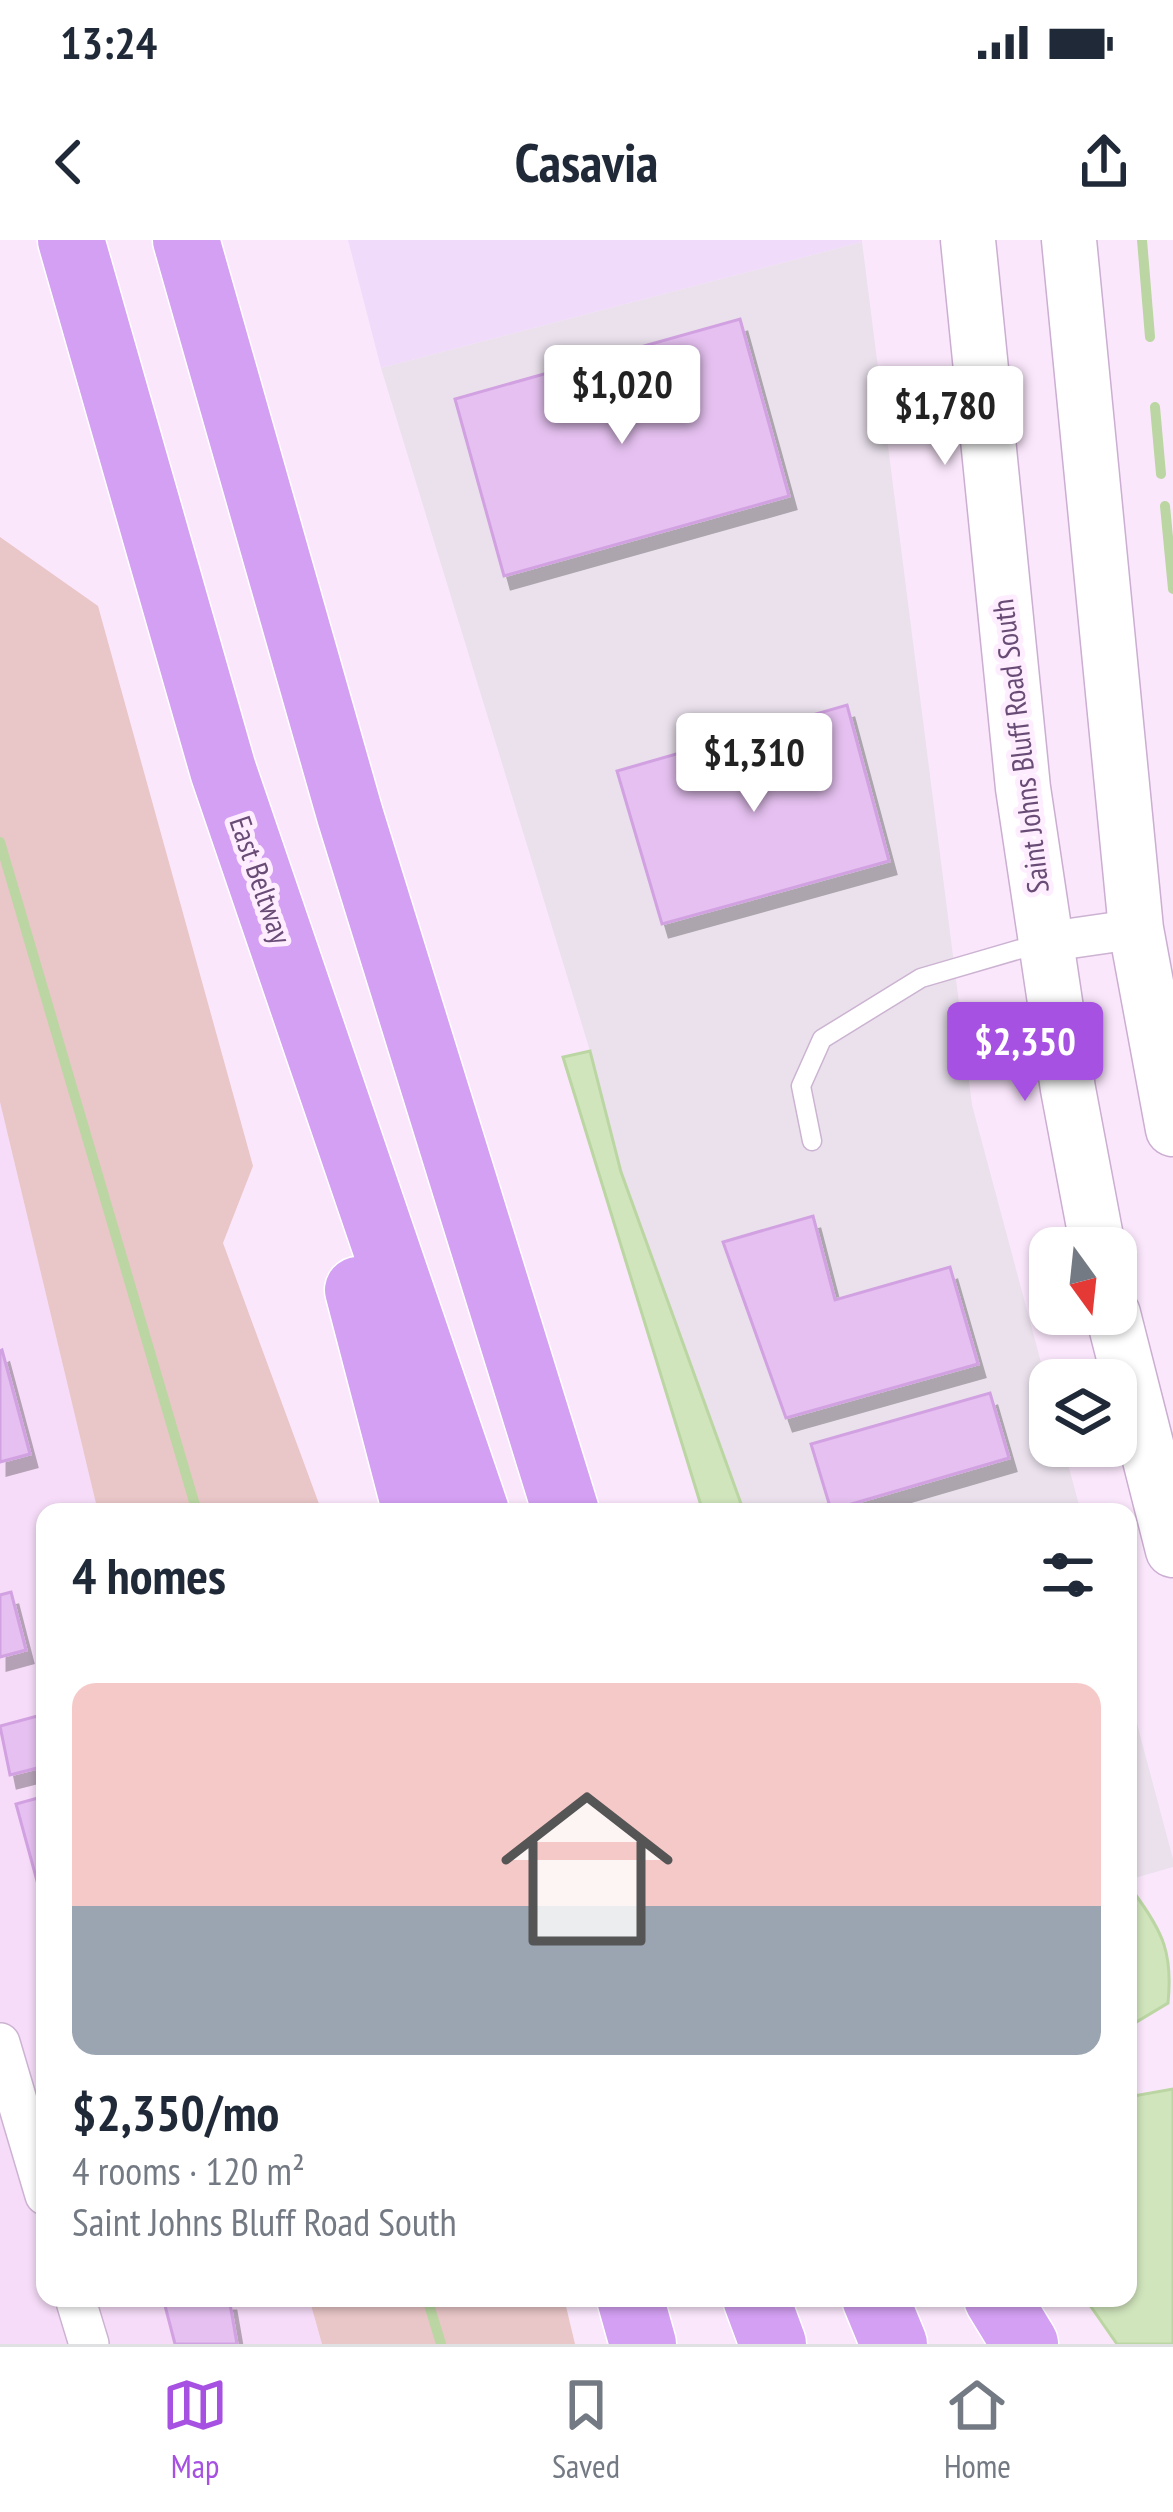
<!DOCTYPE html>
<html lang="en">
<head>
<meta charset="utf-8">
<style>
	:root { --surface:#fff; --page:#f6f6f7; --text:#1f2937; --muted:#747a83; --line:#e0e1e3; --accent:#a651e1 }
	body { margin:0; font-family:"PT Sans Narrow",sans-serif; background:var(--page); color:var(--text); height:100vh; display:flex; flex-direction:column; font-size:45px; white-space:nowrap }
	* { box-sizing:border-box; margin:0 }
	p { font-size:39px; color:var(--muted) }
	.icon { flex:none; width:66px; height:66px; fill:none; stroke:currentColor; stroke-width:2; stroke-linecap:round; stroke-linejoin:round }
	.map { position:relative; flex:1; overflow:hidden }
	.details { position:absolute; left:36px; top:1263px; width:1101px; height:804px; display:flex; flex-direction:column; background:var(--surface); border-radius:24px; box-shadow:0 3px 9px #0004 }
	.details>* { flex:none }
	.needle { width:78px; rotate:165deg }
	.fabs { position:absolute; left:1029px; top:987px; display:grid; gap:24px }
	.fabs a { display:grid; place-items:center; width:108px; height:108px; border-radius:24px; background:var(--surface); box-shadow:0 3px 9px #0004; font-size:60px }
	.price { position:absolute; translate:-50% -102px; padding:0 27px; border-radius:12px; background:#fff; color:#222; font-size:39px; line-height:78px; filter:drop-shadow(0 3px 6px #0008) }
	.price::after { content:''; position:absolute; left:50%; top:72px; width:36px; height:27px; margin-left:-18px; background:inherit; clip-path:polygon(0 0,100% 0,50% 100%) }
	.price.selected { background:var(--accent); color:#fff }
	ul { padding:0; list-style:none }
	li { display:grid; align-content:center; gap:24px; height:636px; padding:0 36px }
	li+li { border-top:3px solid var(--line) }
	li span { display:grid; place-items:center; height:372px; border-radius:24px; color:#555 }
	li>.icon { margin-inline-start:auto }
	span .icon { width:216px; height:216px; fill:#fffc; stroke-width:1 }
	li b { font-size:51px }
	h2 { display:flex; justify-content:space-between; align-items:center; height:144px; padding:0 36px; font-size:51px }
	.status { display:flex; justify-content:space-between; align-items:center; height:84px; padding:0 60px; background:var(--surface); direction:ltr }
	.status svg { height:33px; fill:currentColor }
	header { display:flex; justify-content:space-between; align-items:center; height:156px; padding:0 36px; background:var(--surface); font-size:54px; font-weight:700 }
	.dock { display:flex; justify-content:space-around; align-items:center; height:168px; border-top:3px solid var(--line); background:var(--surface); font-size:33px; color:var(--muted) }
	.dock a { display:grid; justify-items:center; gap:6px }
	.dock .selected { color:var(--accent) }
	.map>svg:first-child { display:block }
</style>
</head>
<body>
<div class="status"><b>13:24</b><svg viewBox="0 0 49 12"><path d="M0 12V9h3v3zM5 12V6h3v6zM10 12V3h3v9zM15 12V0h3v12zM26 1h20v11H26zM47 4h2v5h-2z"/></svg></div>
<header><svg class="icon" aria-label="back" viewBox="0 0 24 24"><path d="M15 5l-7 7 7 7"/></svg>Casavia<svg class="icon" aria-label="share" viewBox="0 0 24 24"><path d="M12 15V3M7 8l5-5 5 5M5 13v7h14v-7"/></svg></header>
<div class="map">
<svg width="1173" height="2104" viewBox="0 0 1173 2104">
	<defs>
		<filter id="shadow"><feDropShadow dx="7" dy="13" stdDeviation="0" flood-color="#0004"/></filter>
	</defs>
	<rect width="100%" height="100%" fill="#fbe7fc"/>
	<!-- residential -->
	<path fill="#f6dcf8" d="M0,862L98,1272H45V2058H309L322,2104H0Z"/>
	<!-- commercial -->
	<path fill="#f1dbfb" d="M348,0H862V2L381,128Z"/>
	<!-- industrial -->
	<path fill="#eae1ec" d="M862,2L972,865L1050,1156V1206H1063L1081,1272H744L621,932L590,811L381,128Z
		M1128,1450L1173,1619V1627L1128,1640Z"/>
	<!-- green -->
	<path fill="#e9c6c7" d="M0,297L98,366L253,926L223,1003L322,1272H98L0,862Z
		M309,2058H564L575,2104H322Z"/>
	<!-- water -->
	<path fill="#d0e5bc" stroke="#bbd6a3" stroke-width="3" d="M590,811L621,932L744,1272H703L563,817Z
		M1128,1653L1135,1654C1163,1692 1173,1714 1168,1763L1128,1787Z
		M1173,1849V2104H1117L1085,2058H1128V1857Z"/>
	<g fill="none" stroke-linecap="round" stroke-linejoin="round">
		<!-- stream -->
		<path stroke="#bbd6a3" stroke-width="10" d="M1142,0L1150,97
			M1155,167L1161,234
			M1165,266L1173,349
			M0,602L197,1272
			M427,2058L441,2104"/>
	</g>
	<!-- building -->
	<path fill="#e5c0f0" stroke="#d2a1e2" stroke-width="3" filter="url(#shadow)" d="M740,79L789,256L504,336L455,159Z
		M847,465L889,621L662,684L617,531Z
		M813,976L835,1060L950,1027L978,1124L786,1178L723,1002Z
		M2,1110L30,1214L0,1222V1111Z
		M990,1153L1009,1218L831,1270L811,1204Z
		M11,1352L26,1410L0,1417V1355Z
		M45,1474V1526L10,1535L0,1486Z
		M45,1556V1639L37,1641L16,1564Z
		M163,2058H229L237,2104H175Z"/>
	<g fill="none" stroke-linecap="round" stroke-linejoin="round">
		<!-- lane casing -->
		<g stroke="#ccb3d2" stroke-width="21">
			<path id="lane" d="M812,901L801,846L822,799L921,738L1041,703"/>
		</g>
		<!-- street casing -->
		<g stroke="#ccb3d2" stroke-width="42">
			<path id="street" d="M1046,702L1136,689
				M0,1803L45,1955
				M75,2058L89,2104"/>
		</g>
		<!-- secondary casing -->
		<g stroke="#cbaed2" stroke-width="57">
			<path id="secondary" d="M968,0L1023,548L1068,849L1098,1008
				M1069,0L1136,689L1173,889
				M1113,1074L1173,1310"/>
		</g>
		<!-- highway casing -->
		<g stroke="#fff" stroke-width="69">
			<path id="highway" d="M71,0L223,530L476,1272
				M186,0L350,575L566,1272
				M358,1050L416,1272
				M630,2058L643,2104
				M756,2058L773,2104
				M875,2058L894,2104
				M997,2058L1025,2104"/>
		</g>
		<!-- lane -->
		<use href="#lane" stroke="#fff" stroke-width="18"/>
		<!-- street -->
		<use href="#street" stroke="#fff" stroke-width="39"/>
		<!-- secondary -->
		<use href="#secondary" stroke="#fff" stroke-width="54"/>
		<!-- highway -->
		<use href="#highway" stroke="#d4a0f3" stroke-width="66"/>
	</g>
	<g text-anchor="middle" stroke-width="10" stroke-linejoin="round" paint-order="stroke">
		<!-- street labels -->
		<g font-size="30" fill="#694c75" stroke="#feedfe">
			<text transform="translate(1021 506) rotate(-97)" y="10">Saint Johns Bluff Road South</text>
			<text transform="translate(260 640) rotate(71)" y="10">East Beltway</text>
		</g>
	</g>
</svg>
<div class="fabs">
<a><svg class="needle" viewBox="-14 -14 28 28"><path d="M0-13l5 13h-10z" fill="#e53935"/><path d="M0 13l5-13h-10z" fill="#747a83"/></svg></a>
<a><svg class="icon" aria-label="layers" viewBox="0 0 24 24"><path d="M12 4l9 5-9 5-9-5zM3 14l9 5 9-5"/></svg></a>
</div>
<b class="price" style="left:622px;top:207px">$1,020</b>
<b class="price" style="left:945px;top:228px">$1,780</b>
<b class="price" style="left:754px;top:575px">$1,310</b>
<b class="price selected" style="left:1025px;top:864px">$2,350</b>
<section class="details">
<h2>4 homes<svg class="icon" aria-label="filters" viewBox="0 0 24 24"><path d="M4 7h16M4 17h16"/><circle cx="9" cy="7" r="2"/><circle cx="15" cy="17" r="2"/></svg></h2>
<ul>
<li><span style="background:linear-gradient(#f6c9c9 60%,#9aa5b1 0)"><svg class="icon" aria-label="home" viewBox="0 0 24 24"><path d="M3 11l9-7 9 7M6 9v11h12V9"/></svg></span><div><b>$2,350/mo</b><p>4 rooms · 120 m²</p><p>Saint Johns Bluff Road South</p></div></li>
</ul>
</section>
</div>
<nav class="dock">
<a class="selected"><svg class="icon" aria-label="map" viewBox="0 0 24 24"><path d="M3 6l6-2 6 2 6-2v14l-6 2-6-2-6 2zM9 4v14M15 6v14"/></svg>Map</a>
<a><svg class="icon" aria-label="saved" viewBox="0 0 24 24"><path d="M7 4h10v16l-5-4-5 4z"/></svg>Saved</a>
<a><svg class="icon" aria-label="home" viewBox="0 0 24 24"><path d="M3 11l9-7 9 7M6 9v11h12V9"/></svg>Home</a>
</nav>
</body>
</html>
